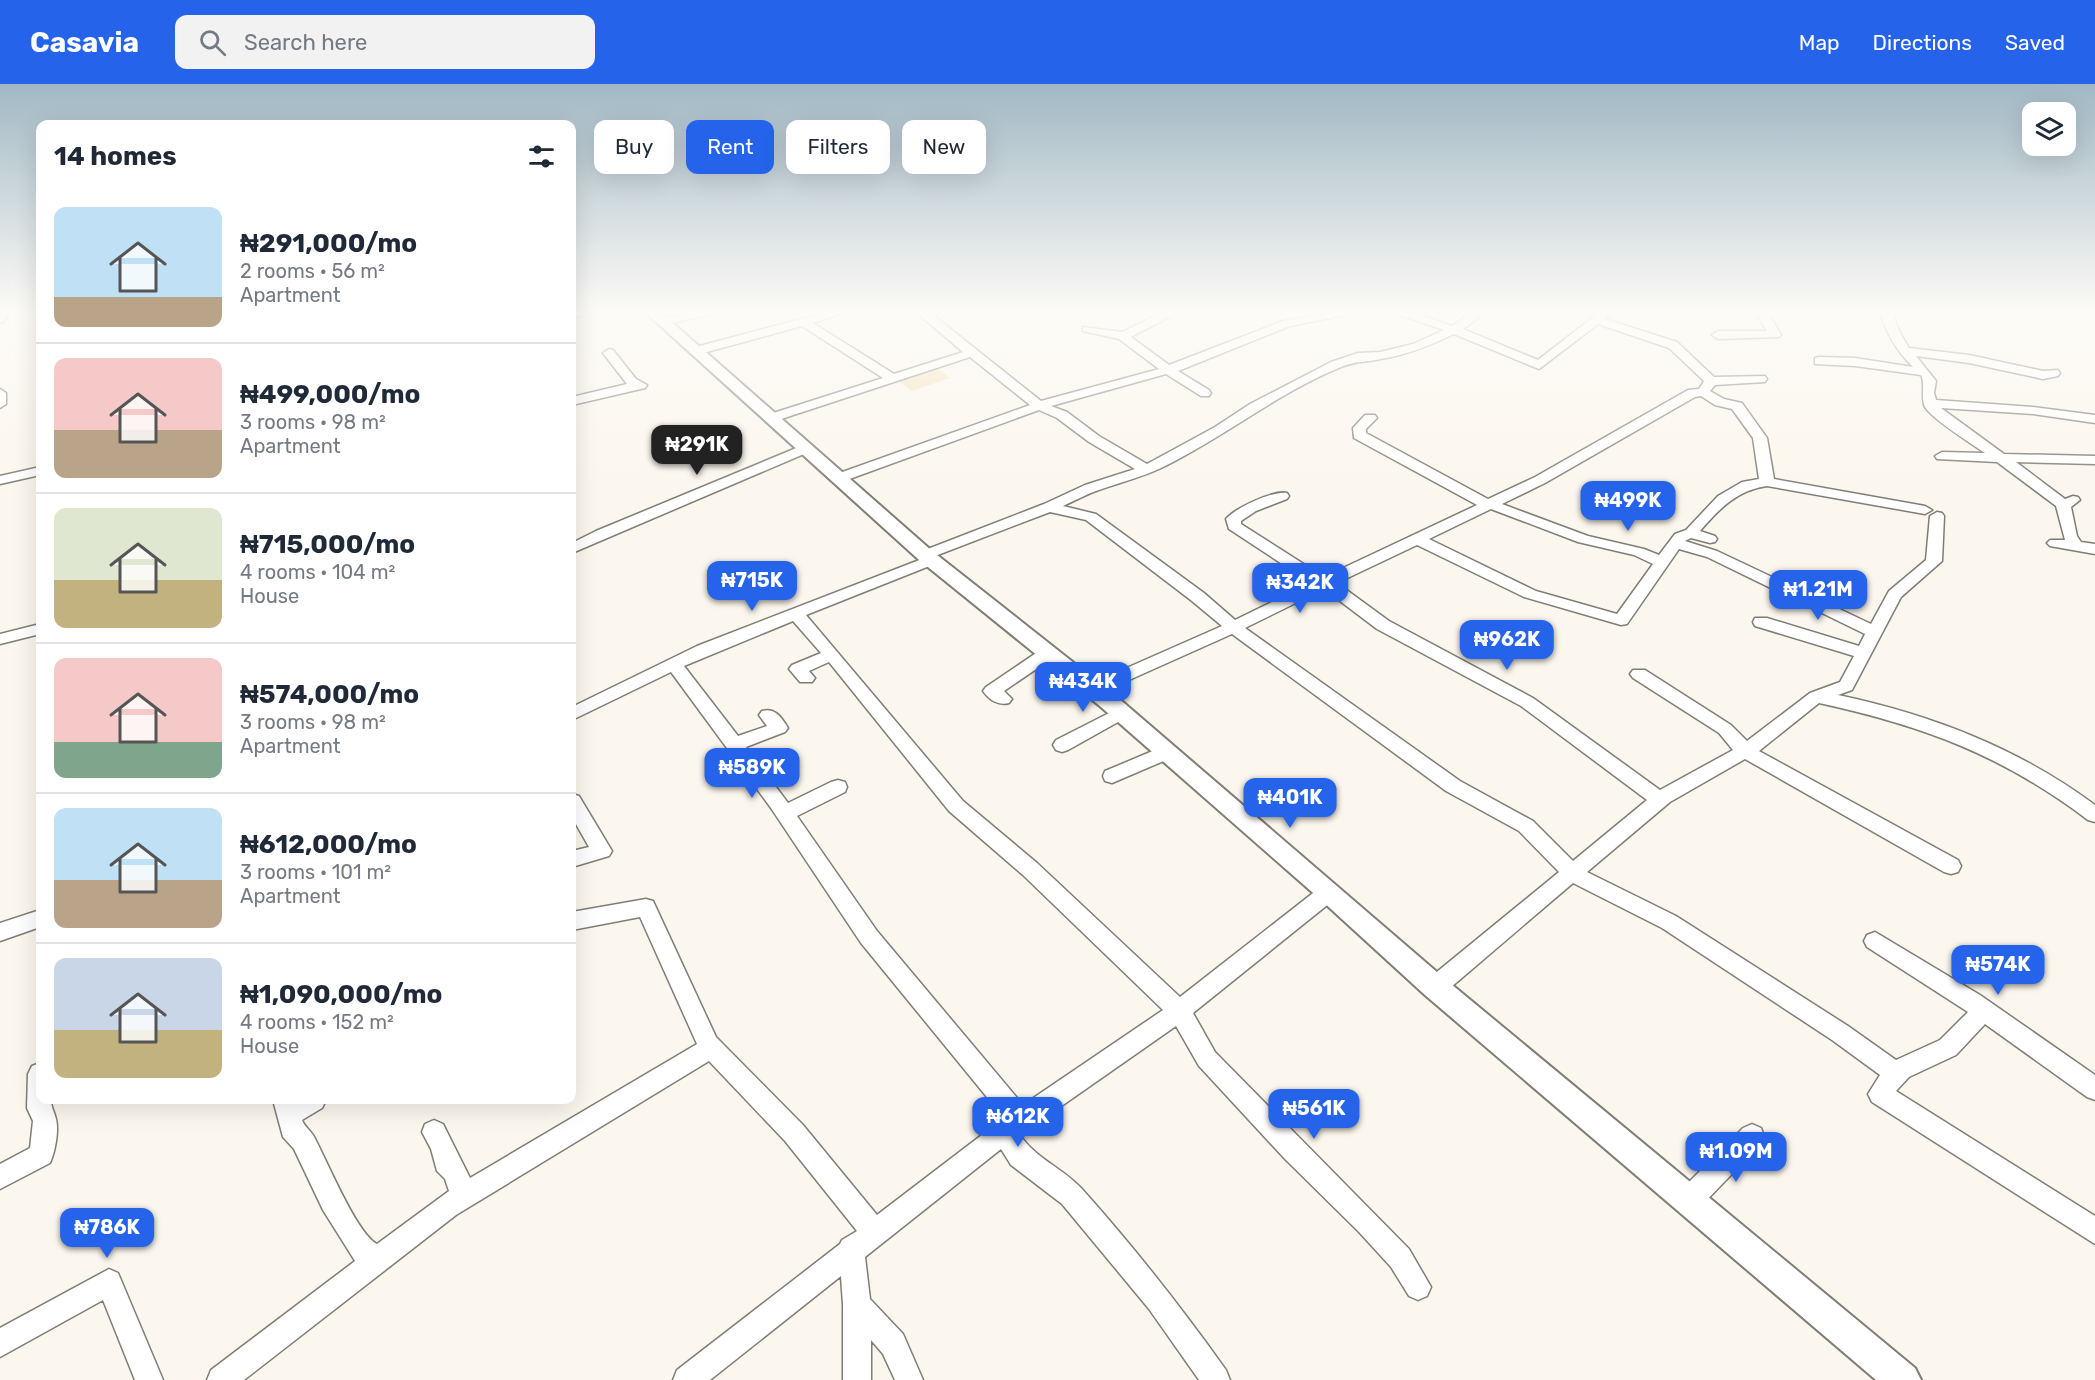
<!DOCTYPE html>
<html lang="en">
<head>
<meta charset="utf-8">
<style>
	:root { --surface:#fff; --page:#f2f2f3; --text:#1f2937; --muted:#747a83; --line:#e0e1e3; --accent:#2563eb }
	body { margin:0; font-family:Rubik,sans-serif; background:var(--page); color:var(--text); height:100vh; display:flex; flex-direction:column; font-size:22px; white-space:nowrap }
	* { box-sizing:border-box; margin:0 }
	p { font-size:20px; color:var(--muted) }
	.icon { flex:none; width:33px; height:33px; fill:none; stroke:currentColor; stroke-width:2; stroke-linecap:round; stroke-linejoin:round }
	.map { position:relative; flex:1; overflow:hidden }
	.drawer { position:absolute; left:36px; top:36px; width:540px; height:984px; display:flex; flex-direction:column; background:var(--surface); border-radius:12px; box-shadow:0 6px 24px #0002 }
	.drawer>* { flex:none }
	.guide { position:absolute; left:594px; top:36px; width:570px; height:54px; display:flex; gap:12px }
	.fabs { position:absolute; left:2022px; top:18px; display:grid; gap:12px }
	.fabs a { display:grid; place-items:center; width:54px; height:54px; border-radius:12px; background:var(--surface); box-shadow:0 6px 24px #0002; font-size:30px }
	.price { position:absolute; translate:-50% -51px; padding:0 14px; border-radius:12px; background:var(--accent); color:#fff; font-size:20px; line-height:39px; filter:drop-shadow(0 2px 3px #0008) }
	.price::after { content:''; position:absolute; left:50%; top:36px; width:18px; height:14px; margin-left:-9px; background:inherit; clip-path:polygon(0 0,100% 0,50% 100%) }
	.price.active { background:#222; color:#fff }
	ul { padding:0; list-style:none }
	li { display:flex; align-items:center; gap:18px; height:150px; padding:0 18px }
	li+li { border-top:2px solid var(--line) }
	li span { display:grid; place-items:center; flex:none; width:168px; height:120px; border-radius:12px; color:#555 }
	li>.icon { margin-inline-start:auto }
	span .icon { width:72px; height:72px; fill:#fffc; stroke-width:1 }
	li b { font-size:26px }
	h2 { display:flex; justify-content:space-between; align-items:center; height:72px; padding:0 18px; font-size:26px }
	.tag { padding:0 21px; border-radius:12px; background:var(--surface); box-shadow:0 6px 24px #0002; font-size:21px; line-height:54px }
	.tag.active { background:var(--accent); color:#fff }
	header { display:flex; align-items:center; gap:36px; box-sizing:border-box; height:84px; padding:0 30px; background:var(--accent); color:#fff }
	header strong { font-size:28px }
	nav { display:flex; gap:33px; margin-inline-start:auto; font-size:21px }
	.search { width:420px; height:54px; background:var(--page); display:flex; align-items:center; gap:15px; box-sizing:border-box; padding:0 21px; border-radius:12px; color:var(--muted); font-size:22px }
	.map>svg:first-child { display:block }
</style>
</head>
<body>
<header>
<strong>Casavia</strong>
<div class="search"><svg class="icon" aria-label="search" viewBox="0 0 24 24"><circle cx="10" cy="10" r="6"/><path d="M15 15l6 6"/></svg>Search here</div>
<nav><a>Map</a><a>Directions</a><a>Saved</a></nav>
</header>
<div class="map">
<svg width="2095" height="1296" viewBox="0 0 2095 1296">
	<rect width="100%" height="100%" fill="#fbf7ee"/>
	<!-- green -->
	<path fill="#f3e0bb" d="M938,285L950,294L912,307L899,298Z"/>
	<g fill="none" stroke-linecap="round" stroke-linejoin="round">
		<!-- minor casing -->
		<g stroke="#807d75" stroke-width="3">
			<path id="minor" d="M0,227H11L4,238L0,239Z
				M576,227H592L572,235V228Z
				M698,227H718L716,229L663,241L657,238L659,236Z
				M831,227H849L813,239L894,290L963,268L915,227H928L1041,317L1159,285L1119,255L1083,247V243L1122,248L1166,227H1181L1131,253L1169,281L1283,237L1345,227V231L1290,242L1178,287L1209,306L1211,309L1209,312H1201L1166,290L1051,322L1067,328L1099,352L1147,380L1215,343L1250,320L1331,278L1358,269L1380,268L1413,260L1444,246L1394,229L1392,227H1409L1452,242L1474,227H1487L1463,245L1538,276L1601,227H1614L1605,235L1677,258L1714,293L1765,292L1767,295L1765,298L1715,301L1710,307L1724,315L1742,319L1767,354L1774,395L1925,422L1932,426L1925,430L1767,402C1737,406 1719,425 1700,447L1715,452L1717,455L1715,458L1710,459L1691,454L1685,457L1717,467L1871,540L1889,507L1926,476L1930,432L1937,428L1942,429L1944,432L1942,477L1901,513L1852,606L1838,611C1932,631 2018,664 2095,721V738L2088,736C2002,671 1924,642 1819,619L1759,667L1958,776L1961,782L1958,788L1951,790L1944,788L1745,675L1670,718L1587,788L1676,832L1848,942L1896,976L1940,956L1968,928L1867,863L1864,857L1867,851L1875,848L1980,911L2095,991V1016L2087,1013L1985,940L1956,971L1909,993L1896,1007L2095,1132V1160L1872,1018L1868,1010L1880,991L1832,956L1662,844L1573,799L1443,910L1435,913L1427,910L1424,903L1427,896L1559,788L1519,747L1446,707L1232,550L1100,609H1088L1085,605L1088,601L1222,542L1192,517L1086,436L1050,428L935,472L940,476L937,479L806,531L963,717L1037,779L1180,913L1322,802L1329,800L1336,802L1339,808L1336,814L1193,929L1215,968L1409,1165L1431,1203L1427,1212L1418,1216L1409,1212L1391,1183L1359,1148L1285,1075L1199,982L1176,942L1020,1051C1036,1075 1063,1084 1082,1105C1134,1163 1181,1223 1226,1286L1230,1296H1199L1149,1225L1062,1120L1011,1081L1001,1065L865,1173L870,1215L903,1250L923,1296H895L883,1270L871,1256V1296H843V1221L841,1192L710,1296H673L677,1286L840,1160L842,1156L857,1147L785,1057L709,977L456,1131L244,1296H207L211,1286L355,1177L323,1126L294,1065L283,1053L273,1016H326L322,1024L302,1036C304,1042 309,1045 313,1051C326,1074 356,1149 377,1160L449,1107L445,1095L437,1087L431,1065L422,1048L425,1040L434,1036L443,1040L470,1094L697,960L640,833L572,846V828L646,815L653,817L716,953L803,1041L877,1131L1004,1034L861,859L771,724L671,588L572,636V623L697,562L922,475L917,471L920,468L1044,420L1085,401L1135,385L1089,358L1057,334L1039,326L844,397H834L832,394L834,391L1030,321L970,273L772,338L765,334L767,331L883,294L802,242L696,271L690,267L692,264ZM1598,240L1669,264L1704,297L1699,305L1688,306L1535,393L1488,415L1366,349V345L1377,334L1375,331H1365L1353,344L1354,354L1477,421L1324,493L1241,440V437L1256,427L1287,415L1289,412L1287,409C1274,406 1235,424 1226,435L1229,445L1311,499L1235,536L1204,509L1096,430L1063,422C1074,417 1085,411 1096,407C1118,399 1140,394 1161,384C1223,354 1277,309 1341,283C1355,277 1367,278 1381,275C1407,271 1431,261 1454,250L1539,285ZM1701,312L1715,321L1732,325L1753,354L1759,395L1742,398L1718,412L1686,446L1675,450L1659,471L1644,465L1588,452L1502,420L1545,399L1695,313ZM1491,425L1578,458L1634,471L1653,480L1617,530L1536,507L1429,455ZM1417,461L1524,513L1621,541L1627,540L1679,465L1707,473L1865,550L1859,562L1767,534H1755L1753,538L1755,542L1854,572L1840,598L1810,609L1747,657L1731,641L1645,586H1633L1630,590L1633,594L1719,649L1733,666L1660,706L1533,614L1389,537L1337,499ZM1324,505L1377,545L1521,622L1647,716L1573,777L1533,737L1460,697L1245,544ZM793,537L821,569L792,581L789,585L800,598H812L815,594L809,587L829,578L949,727L1023,791L1163,926L1023,1021L877,847L797,732L845,708L847,703L845,698L838,696L831,698L788,719L746,663L785,648L788,644C782,634 775,623 762,627L759,631L767,642L738,652L684,582Z
				M1755,227H1767L1781,251L1779,253L1718,255L1712,251L1718,247H1767Z
				M1880,227H1892L1899,247L1909,264L1969,271L2043,287L2058,286L2060,289L2058,292L2043,295L1969,279L1916,272L1936,297L1934,309L1936,316L2033,323L2095,331V339L2033,330L1941,324L2004,370L2095,372V380L2016,378L2065,415L2073,412L2078,413L2080,416L2071,423L2077,452L2081,458L2095,460V470L2050,462L2047,459L2050,456H2065L2056,422L1997,378L1937,375L1935,372L1942,368L1985,369C1972,360 1932,335 1925,323C1920,312 1926,302 1921,291L1855,282L1815,280V274L1819,273L1855,274L1913,283C1897,267 1886,250 1880,227Z
				M609,265L613,266L636,295L647,301L645,304L572,321V313L627,300L603,269Z
				M0,305L6,309V320L0,324Z
				M806,360L811,361L813,364L811,367L572,469V459L596,447Z
				M40,383V391L0,400V392Z
				M40,540V550L0,560V550Z
				M1048,563L1054,565L1056,569L1054,573L1004,607L1012,615L1009,619C999,622 989,616 983,607L986,603L1042,565Z
				M1121,623L1127,625L1130,629L1127,633L1068,666L1062,668L1056,666L1053,661L1056,656Z
				M1167,661L1173,663L1176,668L1173,673L1112,699L1105,697L1103,692L1105,687Z
				M572,710L579,712L612,767L609,772L572,783V767L589,763L572,733Z
				M40,826V843L0,857V839Z
				M40,979V1016H51C51,1023 54,1027 56,1035C59,1047 55,1068 50,1079L0,1105V1080L30,1064L33,1037L27,1024L28,990L32,982Z
				M1752,1040L1761,1044L1764,1052L1761,1060L1698,1125L1689,1129L1680,1125L1676,1116L1680,1107L1743,1044Z
				M109,1185L118,1189L163,1296H135L103,1216L0,1273V1244Z"/>
		</g>
		<!-- major casing -->
		<g stroke="#807d75" stroke-width="4">
			<path id="major" d="M644,227H659L932,467L1117,613L1445,895L1915,1284L1921,1296H1876L1425,911L1320,815L1101,623L918,475Z"/>
		</g>
		<!-- minor -->
		<use href="#minor" fill="#fff" fill-rule="evenodd"/>
		<!-- major -->
		<use href="#major" fill="#fff" fill-rule="evenodd"/>
	</g>
	<!-- sky -->
	<linearGradient id="sky" x2="0" y2="1"><stop stop-color="#a1b8c4"/><stop offset="0.56" stop-color="#fdfbf7"/><stop offset="1" stop-color="#fdfbf7" stop-opacity="0"/></linearGradient>
	<rect width="2095" height="408" fill="url(#sky)"/>
</svg>
<div class="fabs">
<a><svg class="icon" aria-label="layers" viewBox="0 0 24 24"><path d="M12 4l9 5-9 5-9-5zM3 14l9 5 9-5"/></svg></a>
</div>
<b class="price active" style="left:697px;top:392px">₦291K</b>
<b class="price" style="left:1628px;top:448px">₦499K</b>
<b class="price" style="left:752px;top:528px">₦715K</b>
<b class="price" style="left:1300px;top:530px">₦342K</b>
<b class="price" style="left:1818px;top:537px">₦1.21M</b>
<b class="price" style="left:1507px;top:587px">₦962K</b>
<b class="price" style="left:1083px;top:629px">₦434K</b>
<b class="price" style="left:752px;top:715px">₦589K</b>
<b class="price" style="left:1290px;top:745px">₦401K</b>
<b class="price" style="left:1998px;top:912px">₦574K</b>
<b class="price" style="left:1314px;top:1056px">₦561K</b>
<b class="price" style="left:1018px;top:1064px">₦612K</b>
<b class="price" style="left:1736px;top:1099px">₦1.09M</b>
<b class="price" style="left:107px;top:1175px">₦786K</b>
<div class="guide">
<a class="tag">Buy</a>
<a class="tag active">Rent</a>
<a class="tag">Filters</a>
<a class="tag">New</a>
</div>
<section class="drawer">
<h2>14 homes<svg class="icon" aria-label="filters" viewBox="0 0 24 24"><path d="M4 7h16M4 17h16"/><circle cx="9" cy="7" r="2"/><circle cx="15" cy="17" r="2"/></svg></h2>
<ul>
<li><span style="background:linear-gradient(#bfe0f5 75%,#b9a48a 0)"><svg class="icon" aria-label="home" viewBox="0 0 24 24"><path d="M3 11l9-7 9 7M6 9v11h12V9"/></svg></span><div><b>₦291,000/mo</b><p>2 rooms · 56 m²</p><p>Apartment</p></div></li>
<li><span style="background:linear-gradient(#f6c9c9 60%,#b9a48a 0)"><svg class="icon" aria-label="home" viewBox="0 0 24 24"><path d="M3 11l9-7 9 7M6 9v11h12V9"/></svg></span><div><b>₦499,000/mo</b><p>3 rooms · 98 m²</p><p>Apartment</p></div></li>
<li><span style="background:linear-gradient(#dfe7d0 60%,#c2b280 0)"><svg class="icon" aria-label="home" viewBox="0 0 24 24"><path d="M3 11l9-7 9 7M6 9v11h12V9"/></svg></span><div><b>₦715,000/mo</b><p>4 rooms · 104 m²</p><p>House</p></div></li>
<li><span style="background:linear-gradient(#f6c9c9 70%,#7fa58c 0)"><svg class="icon" aria-label="home" viewBox="0 0 24 24"><path d="M3 11l9-7 9 7M6 9v11h12V9"/></svg></span><div><b>₦574,000/mo</b><p>3 rooms · 98 m²</p><p>Apartment</p></div></li>
<li><span style="background:linear-gradient(#bfe0f5 60%,#b9a48a 0)"><svg class="icon" aria-label="home" viewBox="0 0 24 24"><path d="M3 11l9-7 9 7M6 9v11h12V9"/></svg></span><div><b>₦612,000/mo</b><p>3 rooms · 101 m²</p><p>Apartment</p></div></li>
<li><span style="background:linear-gradient(#c9d6e8 60%,#c2b280 0)"><svg class="icon" aria-label="home" viewBox="0 0 24 24"><path d="M3 11l9-7 9 7M6 9v11h12V9"/></svg></span><div><b>₦1,090,000/mo</b><p>4 rooms · 152 m²</p><p>House</p></div></li>
</ul>
</section>
</div>
</body>
</html>
